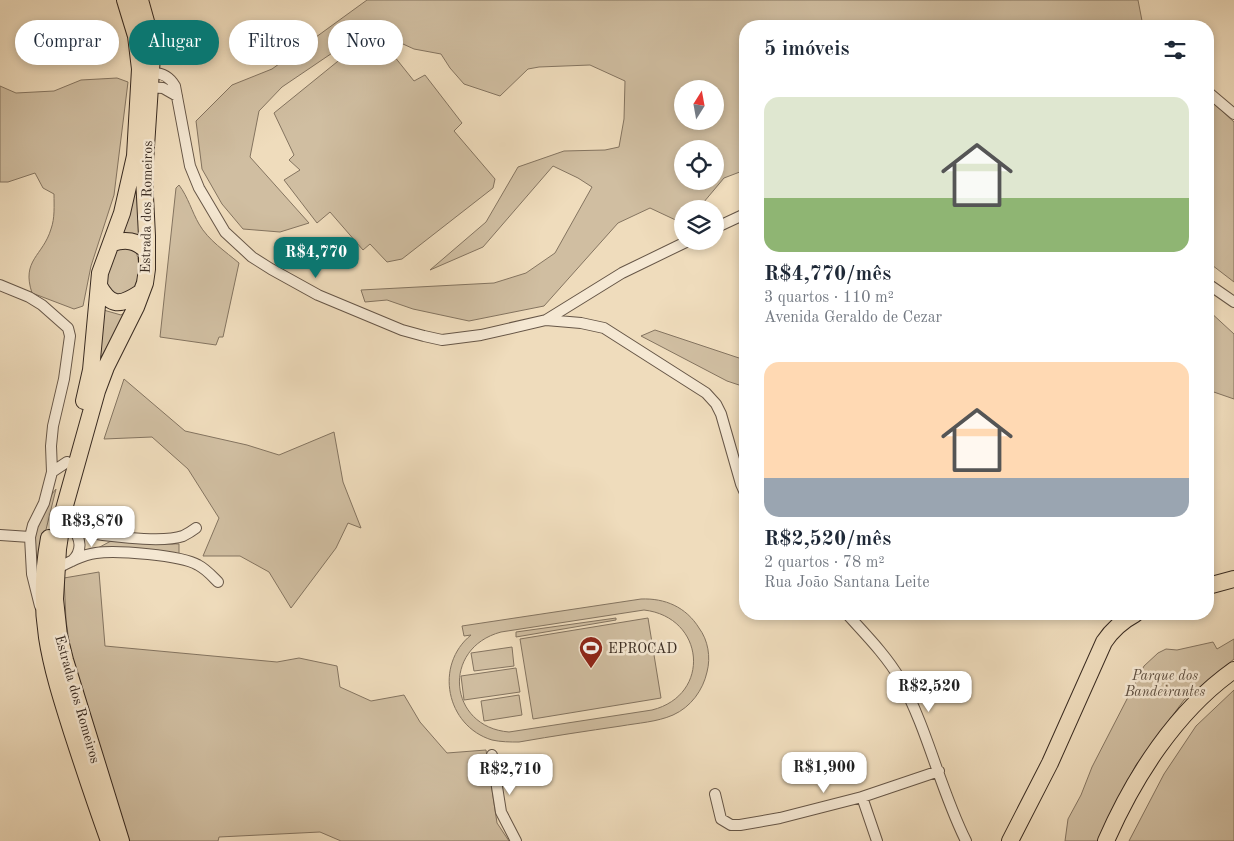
<!DOCTYPE html>
<html lang="pt">
<head>
<meta charset="utf-8">
<style>
	:root { --surface:#fff; --page:#f2f2f3; --text:#1f2937; --muted:#747a83; --accent:#0f766e }
	body { margin:0; font-family:"Old Standard TT",serif; background:var(--page); color:var(--text); height:100vh; display:flex; flex-direction:column; font-size:19px; white-space:nowrap }
	* { box-sizing:border-box; margin:0 }
	p { font-size:16px; color:var(--muted) }
	.icon { flex:none; width:28px; height:28px; fill:none; stroke:currentColor; stroke-width:2; stroke-linecap:round; stroke-linejoin:round }
	.map { position:relative; flex:1; overflow:hidden }
	.drawer { position:absolute; left:739px; top:20px; width:475px; height:600px; display:flex; flex-direction:column; background:var(--surface); border-radius:20px; box-shadow:0 2px 8px #0003 }
	.drawer>* { flex:none }
	.hud { position:absolute; left:15px; top:20px; width:475px; height:45px; display:flex; gap:10px }
	.needle { width:32px; rotate:11deg }
	.buttons { position:absolute; left:674px; top:80px; display:grid; gap:10px }
	.buttons a { display:grid; place-items:center; width:50px; height:50px; border-radius:50%; background:var(--surface); box-shadow:0 2px 8px #0003; font-size:25px }
	.price { position:absolute; translate:-50% -42px; padding:0 11px; border-radius:10px; background:#fff; color:#222; font-size:16px; line-height:32px; filter:drop-shadow(0 1px 2px #0008) }
	.price::after { content:''; position:absolute; left:50%; top:30px; width:15px; height:11px; margin-left:-8px; background:inherit; clip-path:polygon(0 0,100% 0,50% 100%) }
	.price.current { background:var(--accent); color:#fff }
	ul { padding:0; list-style:none }
	li { display:grid; align-content:center; gap:10px; height:265px; padding:0 25px }
	li span { display:grid; place-items:center; height:155px; border-radius:15px; color:#555 }
	li>.icon { margin-inline-start:auto }
	span .icon { width:90px; height:90px; fill:#fffc; stroke-width:1 }
	li b { font-size:21px }
	h2 { display:flex; justify-content:space-between; align-items:center; height:60px; padding:0 25px; font-size:21px }
	.tag { padding:0 18px; border-radius:22px; background:var(--surface); box-shadow:0 2px 8px #0003; font-size:18px; line-height:45px }
	.tag.current { background:var(--accent); color:#fff }
	.map>svg:first-child { display:block }
</style>
</head>
<body>
<div class="map">
<svg width="1234" height="841" viewBox="0 0 1234 841">
	<rect width="100%" height="100%" fill="#efdcbc"/>
	<filter id="stains"><feTurbulence type="fractalNoise" baseFrequency=".004" numOctaves="4"/><feColorMatrix values="0 0 0 0 .2 0 0 0 0 .09 0 0 0 0 .02 0 0 0 .5 -.17"/></filter>
	<radialGradient id="worn" r=".72"><stop offset=".6" stop-color="#630" stop-opacity="0"/><stop offset="1" stop-color="#630" stop-opacity=".3"/></radialGradient>
	<!-- green -->
	<path fill="#d0bea1" stroke="#847460" fill-rule="evenodd" d="M367,0H1138L1143,26H745V170L724,178L698,209H682V223L650,208L618,223L544,306L469,321L413,309L387,300L365,302L361,290L494,283L526,273L555,253L592,187L578,178L553,166L483,247L430,270L486,222L518,167L564,151L605,150L619,147L624,119L625,81L590,65L539,67L528,69L500,96L464,84L450,68L441,54L414,49L370,29L344,45L282,87L259,111L250,157L309,223L280,232L243,229L222,204L202,169L196,121L232,85L272,69ZM682,89H715V121H682ZM682,149H715V181H682Z
		M369,36H378L414,81L425,75L462,123L454,131L495,179L493,188L402,259L387,262L370,244L363,250L330,212L317,223L284,180L300,170L289,160L294,155L274,113Z
		M117,78L128,82L114,195L91,266L83,306L74,309L32,293C21,260 43,256 51,229C55,218 54,206 54,194L43,188L35,173L8,182H0V86L16,93L54,91L81,80Z
		M1208,98L1234,122V282L1208,262Z
		M179,185C188,197 192,212 199,224C208,240 226,252 239,263L223,337H219L216,345L160,337L176,188Z
		M137,188L143,240L123,237L126,216Z
		M116,248H134C143,263 139,290 124,299L106,291V267Z
		M100,309L121,315L124,313L119,325L99,361Z
		M1208,310L1234,334V399L1208,390Z
		M655,330L745,360V387L727,381L641,336Z
		M124,379L185,431L247,445L279,455L334,432L343,482L361,528L348,523L336,548L291,608L269,572L240,556H203L219,518L188,469L152,437L104,439Z
		M56,489L40,554L39,587C37,581 33,575 33,568C32,542 38,510 56,489Z
		M111,541L179,544V555L96,549Z
		M99,572L105,646L277,662L299,658L337,666L340,687L371,701L404,695L420,722L447,753L486,750L497,823L509,841H341L320,832L219,837L218,841H128L71,656L66,620L64,578Z
		M641,599C665,598 686,607 699,628C708,640 711,657 707,672C703,690 691,707 673,715C657,722 638,723 621,726C587,731 553,736 519,742C510,742 501,742 492,740C446,726 434,665 471,635L464,636L462,626ZM644,610C705,617 712,695 652,710L509,732C448,727 441,648 501,632Z
		M616,618V620L516,637V632Z
		M648,618L661,698L533,719L520,639Z
		M1234,639V659L1184,700L1136,765L1109,817L1099,841H1065L1068,819L1081,795L1092,767L1144,666L1158,653L1166,649L1177,650L1213,642L1217,649Z
		M512,647L514,666L474,671L471,653Z
		M516,668L520,692L464,700L461,676Z
		M1234,690V841H1129L1164,774L1196,726Z
		M519,695L522,715L484,721L481,701Z"/>
	<g fill="none" stroke-linecap="round" stroke-linejoin="round">
		<!-- street casing -->
		<g stroke="#665647" stroke-width="12">
			<path id="street" d="M145,74C158,71 168,74 175,86L190,166L199,188L225,232L252,257L271,269L318,295L402,330L424,336L442,340L481,335L546,320L622,273L688,241
				M145,87L163,88L177,96
				M1208,92L1234,114
				M715,228L745,214
				M1208,284L1234,302
				M0,285L29,297L42,305L68,328L70,336L64,379L53,426L51,446L52,472L44,503L33,525L30,537L32,574L40,606
				M546,320L581,323L604,328L706,393L716,404L721,414L741,484L745,493
				M52,472L67,462
				M74,530C99,535 160,544 183,536C187,534 192,531 196,528
				M0,535L30,537
				M72,561C83,551 81,538 72,528
				M56,569C69,562 82,555 96,553C116,550 181,555 198,565C206,569 212,576 218,582
				M847,614C865,634 886,655 900,679C928,730 940,789 966,841
				M492,755L501,812L516,841
				M715,794L721,819L731,825H740L780,818L862,797L939,771
				M862,797L877,841"/>
		</g>
		<!-- primary casing -->
		<g stroke="#382a20" stroke-width="18">
			<path id="primary" d="M112,243C126,239 136,240 147,251
				M99,286C111,307 120,306 140,293
				M84,401L91,370L100,273L122,213L135,156L140,69L136,36L125,0
				M49,538C35,613 50,663 72,732C84,769 96,805 109,841
				M1208,586L1234,579
				M121,841L65,660L59,636L55,599L58,549L64,509L97,391L106,367L136,307L145,283L147,269V236L144,177L152,56L150,36L140,0
				M1010,841L1050,763L1104,642C1112,630 1122,621 1135,614
				M1106,841C1134,777 1176,711 1234,670"/>
		</g>
		<!-- street -->
		<use href="#street" stroke="#f5e8d3" stroke-width="10"/>
		<!-- primary -->
		<use href="#primary" stroke="#efdcbc" stroke-width="16"/>
	</g>
	<!-- icons -->
	<defs>
		<g id="stadium-pin" transform="scale(1.25)"><path d="M0 17L-7.5 6A9.5 9.5 0 1 1 7.5 6Z" fill="#8f2418" stroke="#f5e8d3"/><path d="M0-5a6.5 5 0 1 0 0 10a6.5 5 0 1 0 0-10ZM-3.5-1.8h7v3.6h-7Z" fill="#fff"/></g>
	</defs>
	<g fill-rule="evenodd">
		<use href="#stadium-pin" x="591" y="648"/>
	</g>
	<g text-anchor="middle" stroke-width="5" stroke-linejoin="round" paint-order="stroke">
		<!-- street labels -->
		<g font-size="14" fill="#382a20" stroke="#f5e8d3">
			<text transform="translate(146 207) rotate(-89)" y="5">Estrada dos Romeiros</text>
			<text transform="translate(78 699) rotate(74)" y="5">Estrada dos Romeiros</text>
		</g>
		<!-- poi labels -->
		<g font-size="14" fill="#382a20" stroke="#f5e8d3" text-anchor="start">
			<text x="608" y="653">EPROCAD</text>
		</g>
		<!-- park labels -->
		<g font-size="14" font-style="italic" fill="#5e4f40" stroke="#f5e8d3">
			<text x="1165" y="680">Parque dos<tspan x="1165" dy="16">Bandeirantes</tspan></text>
		</g>
	</g>
	<rect width="100%" height="100%" filter="url(#stains)"/>
	<rect width="100%" height="100%" fill="url(#worn)"/>
</svg>
<div class="buttons">
<a><svg class="needle" viewBox="-14 -14 28 28"><path d="M0-13l5 13h-10z" fill="#e53935"/><path d="M0 13l5-13h-10z" fill="#747a83"/></svg></a>
<a><svg class="icon" aria-label="locate" viewBox="0 0 24 24"><circle cx="12" cy="12" r="6"/><path d="M12 2v4M12 18v4M2 12h4M18 12h4"/></svg></a>
<a><svg class="icon" aria-label="layers" viewBox="0 0 24 24"><path d="M12 4l9 5-9 5-9-5zM3 14l9 5 9-5"/></svg></a>
</div>
<b class="price current" style="left:316px;top:279px">R$4,770</b>
<b class="price" style="left:92px;top:548px">R$3,870</b>
<b class="price" style="left:929px;top:713px">R$2,520</b>
<b class="price" style="left:824px;top:794px">R$1,900</b>
<b class="price" style="left:510px;top:796px">R$2,710</b>
<div class="hud">
<a class="tag">Comprar</a>
<a class="tag current">Alugar</a>
<a class="tag">Filtros</a>
<a class="tag">Novo</a>
</div>
<section class="drawer">
<h2>5 imóveis<svg class="icon" aria-label="filters" viewBox="0 0 24 24"><path d="M4 7h16M4 17h16"/><circle cx="9" cy="7" r="2"/><circle cx="15" cy="17" r="2"/></svg></h2>
<ul>
<li><span style="background:linear-gradient(#dfe7d0 65%,#8fb573 0)"><svg class="icon" aria-label="home" viewBox="0 0 24 24"><path d="M3 11l9-7 9 7M6 9v11h12V9"/></svg></span><div><b>R$4,770/mês</b><p>3 quartos · 110 m²</p><p>Avenida Geraldo de Cezar</p></div></li>
<li><span style="background:linear-gradient(#ffd9b3 75%,#9aa5b1 0)"><svg class="icon" aria-label="home" viewBox="0 0 24 24"><path d="M3 11l9-7 9 7M6 9v11h12V9"/></svg></span><div><b>R$2,520/mês</b><p>2 quartos · 78 m²</p><p>Rua João Santana Leite</p></div></li>
</ul>
</section>
</div>
</body>
</html>
